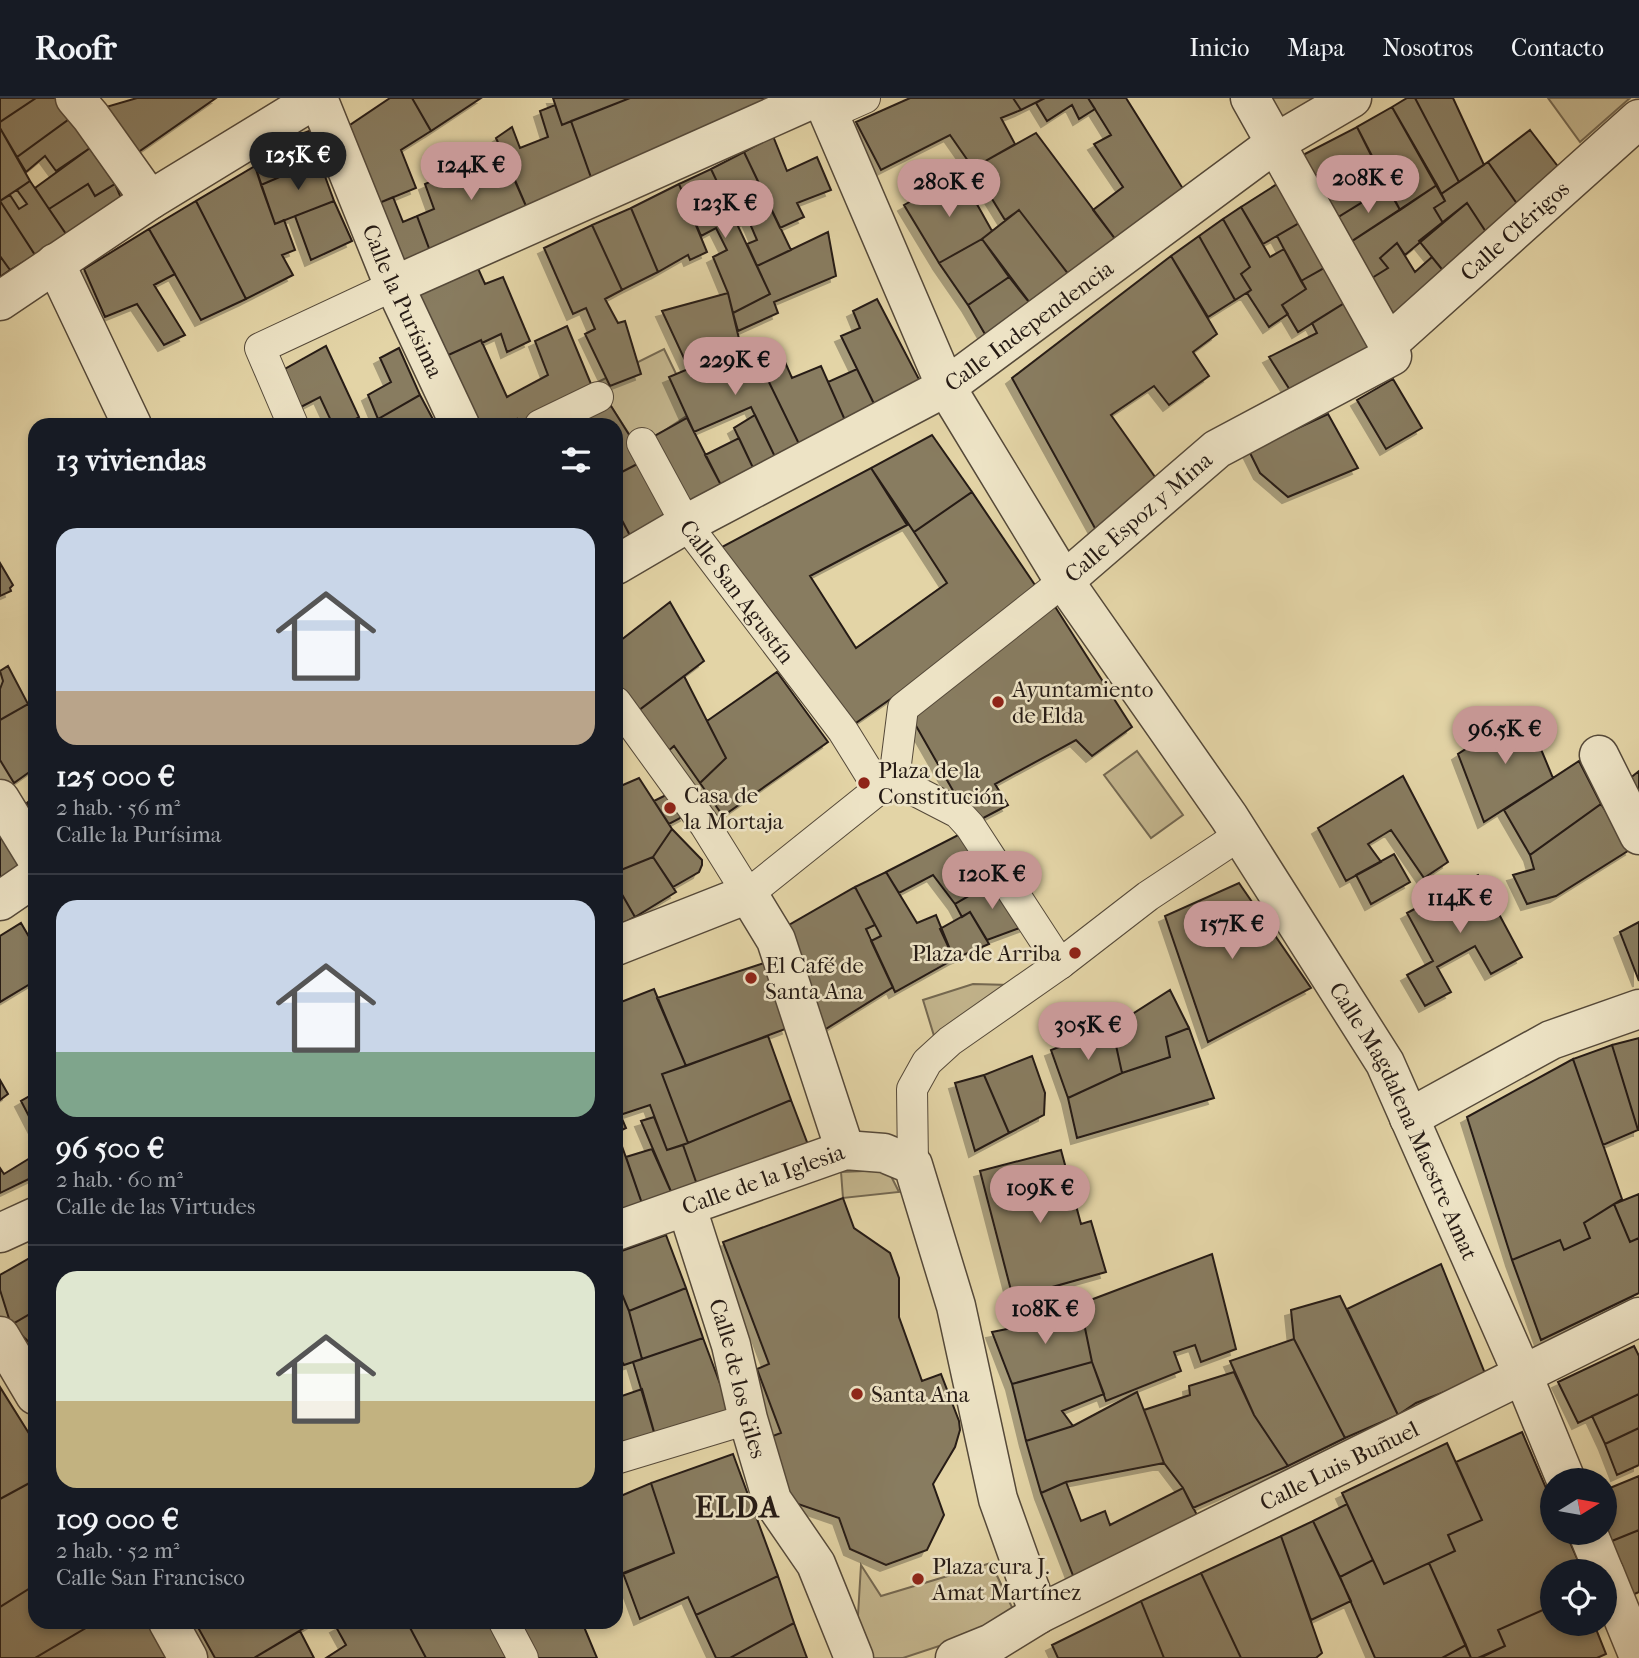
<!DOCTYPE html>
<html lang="es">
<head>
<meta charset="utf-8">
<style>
	:root { --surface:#171b24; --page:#242831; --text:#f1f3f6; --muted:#9ea1a6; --line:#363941; --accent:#c59692 }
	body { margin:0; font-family:"IM FELL French Canon",serif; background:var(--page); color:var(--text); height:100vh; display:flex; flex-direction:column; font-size:26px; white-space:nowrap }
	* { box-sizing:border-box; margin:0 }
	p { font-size:23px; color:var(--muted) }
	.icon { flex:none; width:38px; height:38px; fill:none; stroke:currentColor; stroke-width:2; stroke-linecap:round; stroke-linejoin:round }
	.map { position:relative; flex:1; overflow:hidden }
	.sheet { position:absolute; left:28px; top:320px; width:595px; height:1211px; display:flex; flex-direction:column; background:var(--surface); border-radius:21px; box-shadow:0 4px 10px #0003 }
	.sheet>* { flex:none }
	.needle { width:46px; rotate:79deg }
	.fabs { position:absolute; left:1540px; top:1370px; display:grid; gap:14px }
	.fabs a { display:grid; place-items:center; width:77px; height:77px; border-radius:50%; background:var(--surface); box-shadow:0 4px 10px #0003; font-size:35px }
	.price { position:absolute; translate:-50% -60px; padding:0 16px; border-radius:24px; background:var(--accent); color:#111; font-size:23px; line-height:46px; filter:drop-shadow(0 2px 4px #0008) }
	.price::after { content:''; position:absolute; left:50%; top:42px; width:21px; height:16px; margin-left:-10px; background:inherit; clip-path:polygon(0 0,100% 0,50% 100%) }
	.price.current { background:#222; color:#fff }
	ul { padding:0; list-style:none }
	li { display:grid; align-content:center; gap:14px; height:371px; padding:0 28px }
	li+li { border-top:2px solid var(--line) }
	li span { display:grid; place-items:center; height:217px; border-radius:21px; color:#555 }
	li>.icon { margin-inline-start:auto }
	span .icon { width:126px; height:126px; fill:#fffc; stroke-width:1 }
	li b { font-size:30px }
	h2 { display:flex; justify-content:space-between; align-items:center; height:84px; padding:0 28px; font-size:30px }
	header { display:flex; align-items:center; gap:42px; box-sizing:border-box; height:98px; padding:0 35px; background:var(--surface); border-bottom:2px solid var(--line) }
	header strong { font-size:33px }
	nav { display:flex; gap:38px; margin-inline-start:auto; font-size:24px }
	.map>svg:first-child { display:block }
</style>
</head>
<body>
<header>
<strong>Roofr</strong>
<nav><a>Inicio</a><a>Mapa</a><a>Nosotros</a><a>Contacto</a></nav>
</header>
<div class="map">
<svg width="1639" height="1560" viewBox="0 0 1639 1560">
	<defs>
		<filter id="shadow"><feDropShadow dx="-6" dy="6" stdDeviation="0" flood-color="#0004"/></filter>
	</defs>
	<rect width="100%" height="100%" fill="#e3d4a6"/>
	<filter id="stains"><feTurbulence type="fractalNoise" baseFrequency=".00286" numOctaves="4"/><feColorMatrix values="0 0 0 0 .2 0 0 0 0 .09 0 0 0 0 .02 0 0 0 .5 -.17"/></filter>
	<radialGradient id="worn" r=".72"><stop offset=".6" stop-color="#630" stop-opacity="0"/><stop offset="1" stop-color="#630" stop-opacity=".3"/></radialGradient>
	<!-- green -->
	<path fill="#c3b58d" stroke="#746851" stroke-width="2" d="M1268,0H1323L1282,24Z
		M1548,0H1630L1580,44Z
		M664,251L694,313L638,350L596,285Z
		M1137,653L1183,717L1151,740L1104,677Z
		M973,886L1009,887L935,941L923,902Z
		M888,1072L899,1094L843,1100L841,1074Z
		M991,1465L1018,1522L903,1560H872L857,1534L861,1467L881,1498Z"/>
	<!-- building -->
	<path fill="#887b60" stroke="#261b15" stroke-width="2" filter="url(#shadow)" d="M0,0H36L0,24Z
		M36,0H58L72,19L17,59L0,30V24Z
		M137,0H216L137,55L106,9Z
		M390,0H412L431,33L401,52L416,90L372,108L344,31Z
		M412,0H481L431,33Z
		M553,0H630L562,27Z
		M630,0H789L594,88L571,23Z
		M910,0H1013L1021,12L1001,20L1015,46L973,70L950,37L881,72L856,24Z
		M1013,0H1045L1021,12Z
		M1045,0H1088L1095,11L1079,21L1072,7L1047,23L1036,5Z
		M1088,0H1126L1185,94L1122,150L1093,112L1123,89L1094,46L1111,37Z
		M1407,0H1415L1459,84L1441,96L1392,9Z
		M1415,0H1453L1484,67L1459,84Z
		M555,7L562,27L571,23L594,88L529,115L496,40L512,29L520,50L548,39L540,13Z
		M1392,9L1437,87L1400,112L1357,29Z
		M72,19L90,50L56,73L45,58L26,74L17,59Z
		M1357,29L1378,71L1361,83L1349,61L1311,80L1301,58Z
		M0,30L30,83L0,103Z
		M1530,32L1563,75L1520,110L1488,64Z
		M309,33L319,62L261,87L255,68L276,59L271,47Z
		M1036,35L1122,150L1076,186L1019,112L1005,122L973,70Z
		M773,38L787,73L817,59L831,92L797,105L804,119L780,130L744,54Z
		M500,47L529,115L430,153L417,118L434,111L425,86L466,68L475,91L491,85L478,56Z
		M90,50L115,86L95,98L88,86L49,111L35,90Z
		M744,54L791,152L757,168L747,146L757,142L748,121L737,126L711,71Z
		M1349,61L1361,83L1378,71L1387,89L1335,121L1311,80Z
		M319,62L334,103L275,126L261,87Z
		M1488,64L1520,110L1488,137L1467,105L1443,125L1434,110L1445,103L1441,96Z
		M255,68L275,126L284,122L295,152L282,157L293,177L246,201L196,103Z
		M711,71L770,196L733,215L728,195L713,159L727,152L716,130L701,138L679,86Z
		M960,76L992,133L982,141L939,165L904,107Z
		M1285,81L1308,120L1263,146L1241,109Z
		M30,83L66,136L35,157L0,103L10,97L19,111L27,106L17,92Z
		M88,86L95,98L115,86L122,102L66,136L49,111Z
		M679,86L707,154L690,162L688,157L658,174L631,110Z
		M1437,87L1445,103L1434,110L1443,125L1405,157L1397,145L1380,160L1388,170L1372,180L1349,145Z
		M1387,89L1400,112L1349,145L1335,121Z
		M393,99L403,124L417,118L430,153L395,165L372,108Z
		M0,103L35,157L10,172L0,158Z
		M196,103L246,201L201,222L149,131Z
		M334,103L352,143L311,162L295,118Z
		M1467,105L1488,137L1445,175L1419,143Z
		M1241,109L1270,159L1284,151L1306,191L1282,207L1288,216L1269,229L1247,195L1251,192L1241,176L1250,169L1223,121Z
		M631,110L658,174L622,192L592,127Z
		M1019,112L1076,186L1036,213L982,141Z
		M1308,120L1333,165L1301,183L1277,138Z
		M1223,121L1250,169L1241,176L1251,192L1235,202L1199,138Z
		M592,127L622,192L605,201L618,225L625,223L641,276L610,288L585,236L595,231L586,210L573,216L544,150Z
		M149,131L175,176L154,187L185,237L164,247L137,206L105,219L84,171Z
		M828,134L836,178L774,204L778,215L738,233L733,215L770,196L757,168Z
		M1199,138L1235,202L1208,219L1171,158Z
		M982,141L1009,179L968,207L939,165Z
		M1397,145L1415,174L1432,159L1445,175L1398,224L1372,180L1388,170L1380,160Z
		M0,158L10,172L0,179Z
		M1171,158L1217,236L1193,254L1209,278L1169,307L1154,288L1111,317L1160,386L1096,432L1012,280Z
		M1333,165L1351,201L1298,234L1282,207L1306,191L1301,183Z
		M476,166L485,186L503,179L530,243L507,254L501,236L482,245L481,242L444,259L409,195Z
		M1009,179L1036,213L989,243L968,207Z
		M728,195L741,249L689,271L662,213Z
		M877,201L923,289L878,314L841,238L860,230L853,213Z
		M1351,201L1379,251L1295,300L1269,259L1317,235L1312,225Z
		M567,228L596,298L563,305L525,327H519L517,321L505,327H475L444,259L481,242L507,299L548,277L535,243Z
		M750,245L802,352L777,363L751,309L694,334L669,279Z
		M326,248L359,319L345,327H333L320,299L297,311L283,272Z
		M399,250L420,297L378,321L368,297L391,284L380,260Z
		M781,255L792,280L821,268L848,329L802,352L760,266Z
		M857,271L878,314L848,329L828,284Z
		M1393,281L1422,330L1386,351L1357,302Z
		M420,297L436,327H368L378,321Z
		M611,308L645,362L616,377V327H593L588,318Z
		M1328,316L1358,370L1288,399L1260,375L1249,353Z
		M755,317L777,363L755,374L734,330Z
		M687,320L723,391L685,413L651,340Z
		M932,337L972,394L914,434L871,370Z
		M739,340L755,374L723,391L705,357Z
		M645,362L677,422L635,447L616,411V377Z
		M871,370L907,427L810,478L856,550L947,485L914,434L972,394L1037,490L892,600L850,629L720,450Z
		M616,411L635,447L616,457Z
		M0,465L13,487L10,490L11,493L0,498Z
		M670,504L704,563L630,619L616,599V546Z
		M1054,507L1132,629L1092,658L1076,642L995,686L1008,707L972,726L911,619Z
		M8,568L28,606L0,622V591L3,583L0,573Z
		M777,574L828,644L723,718L700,685L726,660L707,623Z
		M684,578L726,660L700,685L674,648L660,660L630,619Z
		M28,606L35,618V646L30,649L35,658V670L14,685L0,662V622Z
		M1525,613L1553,680L1484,724L1458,656Z
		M1579,663L1601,706L1530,757L1504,712Z
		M1639,673V709L1624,685Z
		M1403,678L1448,764L1424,780L1391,732L1368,746L1381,764L1346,783L1318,730Z
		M639,680L672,731L653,759L616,774V690Z
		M670,695L686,717L669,726L654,703Z
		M35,698V718L27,705Z
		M1601,706L1631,751L1556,798L1527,806L1513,777L1534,771L1530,757Z
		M0,720L27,764L0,781Z
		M672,731L702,762V767L699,774L673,789L653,759Z
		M964,734L998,781L955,806L933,777L899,795L886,774Z
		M1394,756L1410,784L1371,806L1356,777Z
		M653,759L676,794L635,819L616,786V774Z
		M886,774L917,825L936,817L954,861L895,894L871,843L881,838L855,789Z
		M1478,777L1522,859L1491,876L1475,848L1437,869L1451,894L1425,908L1407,877L1433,863L1407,815Z
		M998,781L1025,828L987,842L970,814L962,819L955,806Z
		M1239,785L1311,890L1208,944L1165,818Z
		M855,789L875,827L866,831L893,889L821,934L782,831Z
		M620,793L635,819L616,829V795Z
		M970,814L989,846L954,861L940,831Z
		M1639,824V883L1620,834Z
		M21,825L35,849V883L0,904V838Z
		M764,865L788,930L686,968L657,900Z
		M654,891L686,968L662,976L688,1045L667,1052L650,1007L620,1017L616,1007V906Z
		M1170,892L1189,930L1166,939L1170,959L1122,975L1112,929Z
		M1112,929L1122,975L1068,1000L1051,952Z
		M1189,930L1214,1000L1077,1040L1068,1000L1122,975L1170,959L1166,939Z
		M768,938L791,1002L688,1045L662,976Z
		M1639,940V1032H1638L1612,947Z
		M1612,947L1638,1032L1603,1047L1573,961Z
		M1032,958L1045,995L1044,1017L1009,1035L984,977Z
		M1573,961L1622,1101L1584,1125L1590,1140L1564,1152L1560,1142L1512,1162L1467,1019Z
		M984,977L1009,1035L975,1053L955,985Z
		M0,982L8,996L0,1002Z
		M35,995V1030L21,1003Z
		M791,1002L810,1052L700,1095L683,1047Z
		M616,1007L626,1030L616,1035Z
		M654,1019L667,1052L683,1047L700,1095L675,1103L641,1023Z
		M617,1034L646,1117L616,1131V1035Z
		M652,1051L677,1107L646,1117L626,1059Z
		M1061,1052L1081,1126L1091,1123L1106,1174L1013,1200L980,1073Z
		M35,1057V1078L0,1095V1070L4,1076Z
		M1639,1096V1140L1630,1144L1614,1106Z
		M843,1100L854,1130L890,1155L899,1180V1219L922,1283L941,1276L959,1323L960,1332L955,1349L933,1386L944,1417L927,1452L886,1467L850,1451L839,1420L795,1405L762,1342L781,1335L757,1271L769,1266L723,1144Z
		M1614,1106L1630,1144L1639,1140V1195L1541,1242L1512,1162L1560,1142L1564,1152L1590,1140L1584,1125Z
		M666,1137L686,1190L629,1213L616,1182V1155Z
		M1212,1156L1236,1251L1201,1264L1195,1247L1174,1254L1181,1273L1106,1303L1092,1264L1080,1206Z
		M35,1157V1213L11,1227L0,1192V1177Z
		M1441,1166L1486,1278L1416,1305L1398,1317L1347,1211Z
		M616,1182L629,1213L642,1261L624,1267L618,1257L616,1258Z
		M686,1190L703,1240L642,1261L629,1213Z
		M1340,1198L1398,1317L1345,1340L1294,1241L1291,1212Z
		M1080,1206L1092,1264L1012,1286L992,1234L1017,1229Z
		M35,1213V1250L11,1227Z
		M703,1240L732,1318L656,1341L633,1264Z
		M1294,1241L1345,1340L1288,1368L1254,1317L1230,1263Z
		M1634,1248L1639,1258V1296L1578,1325L1558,1284Z
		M1092,1264L1104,1296L1062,1313L1073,1328L1026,1343L1012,1286Z
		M1234,1274L1254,1317L1288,1368L1193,1410L1183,1390L1164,1365L1144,1312L1190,1297L1189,1288Z
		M0,1289L35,1345V1382L0,1401Z
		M642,1291L656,1341L616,1353V1300Z
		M1137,1294L1164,1365L1066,1384L1041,1395L1026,1343L1073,1328Z
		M1639,1296V1330L1605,1346L1592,1318Z
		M1639,1330V1367L1617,1377L1605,1346Z
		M1522,1334L1552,1404V1435H1566L1583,1474H1552V1508L1498,1532L1505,1548L1478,1560H1471L1429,1465L1455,1453L1448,1437L1482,1422L1456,1364Z
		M1447,1345L1482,1422L1448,1437L1455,1453L1384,1486L1342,1395Z
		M733,1356L778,1478L696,1517L688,1499L640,1521L623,1475L674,1455L651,1385Z
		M1639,1378V1432L1602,1447L1605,1435V1392Z
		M35,1382V1487L0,1509V1401Z
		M1066,1384L1081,1423L1105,1413L1110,1427L1183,1390L1197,1417L1074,1480L1041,1395Z
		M651,1385L674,1455L616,1479V1400Z
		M1347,1406L1373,1462L1340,1479L1313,1423Z
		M1313,1423L1351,1503L1311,1522L1281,1438Z
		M1639,1432V1494L1625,1500L1602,1447Z
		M1281,1438L1322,1555L1316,1560H1241L1201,1475Z
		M1373,1462L1384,1486L1429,1465L1466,1547L1442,1560H1375L1340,1479Z
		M1201,1475L1241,1560H1164L1141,1503Z
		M778,1478L794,1525L730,1560H716L696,1517Z
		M35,1487V1524H96L35,1560H0V1509Z
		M1141,1503L1164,1560H1058L1052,1547Z
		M1552,1508V1526H1594L1606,1556L1597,1560H1480L1505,1548L1498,1532Z
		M96,1524H148L171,1558L167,1560H35Z
		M195,1524H314L254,1560H215Z
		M345,1524H407L426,1560H326L346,1547L336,1529Z
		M407,1524H492L511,1560H426Z
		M516,1524H582L597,1560H534Z
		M794,1525L807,1560H730Z
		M300,1533L314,1560H254Z
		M1466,1547L1471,1560H1442Z"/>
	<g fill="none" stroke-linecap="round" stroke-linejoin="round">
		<!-- pedestrian casing -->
		<g stroke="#554939" stroke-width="32">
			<g id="pedestrian">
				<path d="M829,16L865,0"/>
				<path d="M293,327L260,250L395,187"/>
				<path d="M540,327L598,299"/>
				<path id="s1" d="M642,345L686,426L843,633L879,691"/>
				<path d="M616,604L705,727L748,796L879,691L894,682L903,610L1064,483"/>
				<path d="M894,682L958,715L970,728L1060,866"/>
				<path d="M913,1067L912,991L927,964L950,943L1060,866L1148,798L1240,737"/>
				<path d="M616,1361L748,1321"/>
				<path d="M504,1524L523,1560"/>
			</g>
		</g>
		<!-- minor casing -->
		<g stroke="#554939" stroke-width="41">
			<g id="minor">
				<path d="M75,0L91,19L150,102"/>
				<path id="s2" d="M318,0L389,176L460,327"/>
				<path id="s3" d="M822,0L946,289L1064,483L1229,719L1385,965L1522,1275L1566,1382"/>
				<path d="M55,165L132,327"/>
				<path d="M395,187L815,0"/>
				<path d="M0,203L150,102L317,0"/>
				<path id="s4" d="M1388,246L1639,21"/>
				<path id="s5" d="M616,467L686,426L946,289L1277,44L1352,0"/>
				<path id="s6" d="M1064,483L1217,351L1392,258L1388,246L1250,0"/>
				<path d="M1599,657L1639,737"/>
				<path d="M0,701L35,758"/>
				<path d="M0,803L35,779"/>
				<path d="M616,848L748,796L776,842L845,1052"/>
				<path d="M1409,1020L1551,942L1639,911"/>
				<path id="s7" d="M687,1110L731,1247L748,1321L772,1402L816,1466L854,1560"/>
				<path id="s8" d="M616,1133L845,1052L884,1055L913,1067L956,1208L998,1401L1039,1516"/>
				<path d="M0,1135L35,1119"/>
				<path d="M0,1238L35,1297"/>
				<path d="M1588,1435L1604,1474"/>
				<path d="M1605,1476L1639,1559"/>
				<path d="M168,1524L188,1560"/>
				<path id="s9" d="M955,1560L992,1545L1039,1516L1639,1219"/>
			</g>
		</g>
		<!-- pedestrian -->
		<use href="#pedestrian" stroke="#ede3c5" stroke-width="30"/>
		<!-- minor -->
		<use href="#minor" stroke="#ede3c5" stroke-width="38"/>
	</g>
	<!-- markers -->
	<g fill="#8f2418" stroke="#ede3c5" stroke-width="2.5">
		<circle cx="998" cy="604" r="7"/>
		<circle cx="864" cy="685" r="7"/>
		<circle cx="670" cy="710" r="7"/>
		<circle cx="1075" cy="855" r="7"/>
		<circle cx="751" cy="880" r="7"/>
		<circle cx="857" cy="1296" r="7"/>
		<circle cx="918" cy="1481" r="7"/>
	</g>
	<g text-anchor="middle" stroke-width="5" stroke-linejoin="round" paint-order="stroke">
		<!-- street labels -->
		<g font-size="23" fill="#261b15" stroke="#ede3c5">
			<text dy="8" stroke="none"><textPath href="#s4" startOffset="170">Calle Clérigos</textPath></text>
			<text dy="8" stroke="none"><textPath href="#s2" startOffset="220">Calle la Purísima</textPath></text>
			<text dy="8" stroke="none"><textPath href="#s5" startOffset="478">Calle Independencia</textPath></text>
			<text dy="8" stroke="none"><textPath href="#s6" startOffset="98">Calle Espoz y Mina</textPath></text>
			<text dy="8" stroke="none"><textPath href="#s1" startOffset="177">Calle San Agustín</textPath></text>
			<text dy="8" stroke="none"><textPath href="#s3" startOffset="1181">Calle Magdalena Maestre Amat</textPath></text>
			<text dy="8" stroke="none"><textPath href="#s8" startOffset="156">Calle de la Iglesia</textPath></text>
			<text dy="8" stroke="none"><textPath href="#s7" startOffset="178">Calle de los Giles</textPath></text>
			<text dy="8" stroke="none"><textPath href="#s9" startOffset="430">Calle Luis Buñuel</textPath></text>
		</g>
		<!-- poi labels -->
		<g font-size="23" fill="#261b15" stroke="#ede3c5" text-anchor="start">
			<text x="1012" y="599">Ayuntamiento<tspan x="1012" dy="26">de Elda</tspan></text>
			<text x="878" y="680">Plaza de la<tspan x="878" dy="26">Constitución</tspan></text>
			<text x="684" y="705">Casa de<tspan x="684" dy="26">la Mortaja</tspan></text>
			<text x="1061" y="863" text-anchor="end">Plaza de Arriba</text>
			<text x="765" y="875">El Café de<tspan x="765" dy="26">Santa Ana</tspan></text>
			<text x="871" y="1304">Santa Ana</text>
			<text x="932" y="1476">Plaza cura J.<tspan x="932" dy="26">Amat Martínez</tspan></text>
		</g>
		<!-- district labels -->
		<g font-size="30" font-weight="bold" letter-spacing="2" fill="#261b15" stroke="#ede3c5">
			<text x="738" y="1419">ELDA</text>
		</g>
	</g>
	<rect width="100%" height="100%" filter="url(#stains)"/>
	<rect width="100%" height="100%" fill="url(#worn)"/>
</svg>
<div class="fabs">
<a><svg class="needle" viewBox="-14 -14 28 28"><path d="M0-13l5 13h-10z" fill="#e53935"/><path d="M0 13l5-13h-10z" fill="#9ea1a6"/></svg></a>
<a><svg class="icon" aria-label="locate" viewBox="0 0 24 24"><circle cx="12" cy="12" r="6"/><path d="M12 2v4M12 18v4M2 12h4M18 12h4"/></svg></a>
</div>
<b class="price current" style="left:298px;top:94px">125K €</b>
<b class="price" style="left:471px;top:104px">124K €</b>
<b class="price" style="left:1368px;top:117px">208K €</b>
<b class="price" style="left:949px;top:121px">280K €</b>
<b class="price" style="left:725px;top:142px">123K €</b>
<b class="price" style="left:735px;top:299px">229K €</b>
<b class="price" style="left:1505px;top:668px">96.5K €</b>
<b class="price" style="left:992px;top:813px">120K €</b>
<b class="price" style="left:1460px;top:837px">114K €</b>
<b class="price" style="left:1232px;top:863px">157K €</b>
<b class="price" style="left:1088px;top:964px">305K €</b>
<b class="price" style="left:1040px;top:1127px">109K €</b>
<b class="price" style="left:1045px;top:1248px">108K €</b>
<section class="sheet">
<h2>13 viviendas<svg class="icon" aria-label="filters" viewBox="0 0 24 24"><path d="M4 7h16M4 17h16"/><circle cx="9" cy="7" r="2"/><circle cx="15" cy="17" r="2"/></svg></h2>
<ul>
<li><span style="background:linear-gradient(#c9d6e8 75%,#b9a48a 0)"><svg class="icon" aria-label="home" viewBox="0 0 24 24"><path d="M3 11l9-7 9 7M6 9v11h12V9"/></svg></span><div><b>125 000 €</b><p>2 hab. · 56 m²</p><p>Calle la Purísima</p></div></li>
<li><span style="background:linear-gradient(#c9d6e8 70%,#7fa58c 0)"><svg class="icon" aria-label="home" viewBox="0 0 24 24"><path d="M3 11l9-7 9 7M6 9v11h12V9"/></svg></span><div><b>96 500 €</b><p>2 hab. · 60 m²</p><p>Calle de las Virtudes</p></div></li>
<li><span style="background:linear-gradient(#dfe7d0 60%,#c2b280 0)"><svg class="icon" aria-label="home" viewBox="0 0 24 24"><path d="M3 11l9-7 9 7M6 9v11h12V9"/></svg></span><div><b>109 000 €</b><p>2 hab. · 52 m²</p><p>Calle San Francisco</p></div></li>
</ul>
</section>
</div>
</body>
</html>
